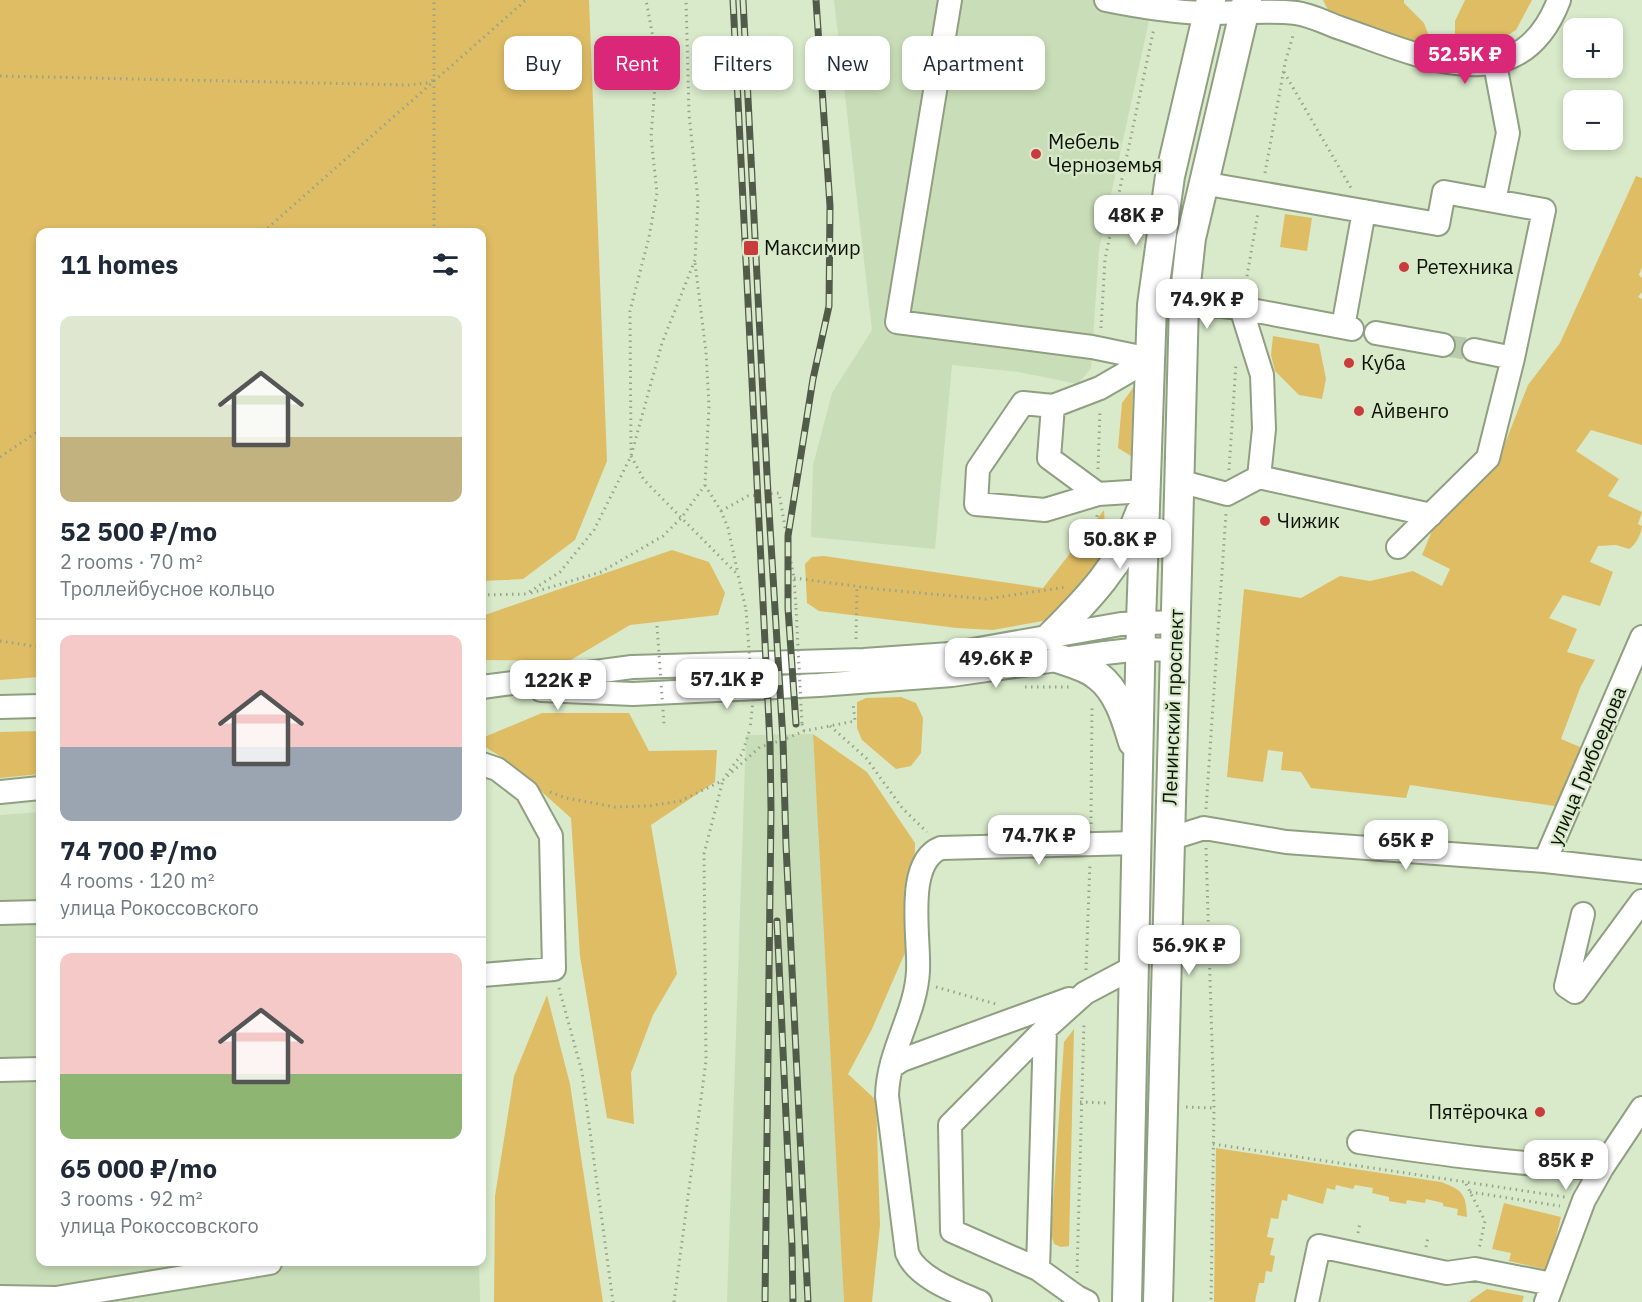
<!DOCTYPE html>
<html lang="en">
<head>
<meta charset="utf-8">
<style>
	:root { --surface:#fff; --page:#f6f6f7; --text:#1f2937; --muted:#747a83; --line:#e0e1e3; --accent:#db2777 }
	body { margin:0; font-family:"IBM Plex Sans",sans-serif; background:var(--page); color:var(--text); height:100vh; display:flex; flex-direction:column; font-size:22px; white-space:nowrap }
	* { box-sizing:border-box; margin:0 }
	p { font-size:20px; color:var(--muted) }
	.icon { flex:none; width:33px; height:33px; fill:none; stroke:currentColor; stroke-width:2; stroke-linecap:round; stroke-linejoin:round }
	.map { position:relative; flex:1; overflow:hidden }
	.details { position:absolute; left:36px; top:228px; width:450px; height:1038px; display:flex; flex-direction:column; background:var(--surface); border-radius:12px; box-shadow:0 3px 9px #0003 }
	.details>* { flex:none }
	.guide { position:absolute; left:504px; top:36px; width:570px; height:54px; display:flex; gap:12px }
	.fabs { position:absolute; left:1563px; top:18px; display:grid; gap:12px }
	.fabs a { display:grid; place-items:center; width:60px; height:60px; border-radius:12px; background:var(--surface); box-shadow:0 3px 9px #0003; font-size:30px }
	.price { position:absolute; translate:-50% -51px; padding:0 14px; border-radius:12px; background:#fff; color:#222; font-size:20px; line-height:39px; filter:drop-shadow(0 2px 3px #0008) }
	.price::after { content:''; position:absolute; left:50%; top:36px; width:18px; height:14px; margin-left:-9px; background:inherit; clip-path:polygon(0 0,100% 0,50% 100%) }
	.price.current { background:var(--accent); color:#fff }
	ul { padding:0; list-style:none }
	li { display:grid; align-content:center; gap:12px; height:318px; padding:0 24px }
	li+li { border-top:2px solid var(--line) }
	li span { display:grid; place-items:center; height:186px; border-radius:12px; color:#555 }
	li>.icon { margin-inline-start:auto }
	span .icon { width:108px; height:108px; fill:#fffc; stroke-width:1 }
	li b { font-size:26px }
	h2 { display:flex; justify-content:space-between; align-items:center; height:72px; padding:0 24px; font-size:26px }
	.tag { padding:0 21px; border-radius:12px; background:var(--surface); box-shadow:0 3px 9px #0003; font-size:21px; line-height:54px }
	.tag.current { background:var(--accent); color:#fff }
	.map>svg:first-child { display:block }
</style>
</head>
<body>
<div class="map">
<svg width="1642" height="1302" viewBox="0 0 1642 1302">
	<rect width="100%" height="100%" fill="#d8eaca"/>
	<!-- built -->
	<path fill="#c9deb8" d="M834,0H1155L1150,16L1099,250L1091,368L1078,384L1018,372L952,365L935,549L811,537L813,465L832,393L872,330Z
		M813,734L829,993L844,1302H727L746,735Z
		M40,812V1262H479L480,1302H0V815Z"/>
	<!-- green -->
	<path fill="#dfbd65" d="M0,0H589L607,461L575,540L523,579L482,581V232H40V677L0,680Z
		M1323,0H1404V3L1424,23L1430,39L1424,45L1331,16Z
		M1465,0H1532L1516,30L1488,48L1466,49L1455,35V21Z
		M1636,176L1642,178V267L1639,275L1642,278V292L1638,297L1642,299V445L1591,430L1576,451L1619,479L1608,496L1642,512L1638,524L1642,526C1641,534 1636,545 1629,549L1616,545L1598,546L1590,562L1613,572L1600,606L1563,595L1549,618L1577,629L1567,652L1595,660L1580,688L1561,739L1585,749L1561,807L1410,785L1406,798L1311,788L1301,772L1281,770L1283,752L1268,750L1263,782L1227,777L1244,589L1301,598L1340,576L1370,581L1413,571L1442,586L1450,569L1422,555L1432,531L1498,461L1528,385L1560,343Z
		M1285,214L1312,218L1307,251L1280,247Z
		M1273,336L1319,344L1326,379L1322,399L1299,395L1275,371L1271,355Z
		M1133,388L1131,456L1118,448L1122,403Z
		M1104,510L1107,558L1078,597L1043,621L993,630L957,628L819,611L807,603L805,564L812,557L824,556L1043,588Z
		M672,550L709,562L725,593L718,615L630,625L569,661L482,660V616Z
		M901,697L916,703L923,718L921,753L911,766L896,769L862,740L857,728V702L866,698Z
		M542,713H629L649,751L717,750L715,782L651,825L677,974L653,1015L631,1073L634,1124L607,1118L580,956L571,818L506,760L482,745V738Z
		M40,731V774L0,778V732Z
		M813,734L867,772L915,843L914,932L872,1029L848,1074L876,1100L880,1225L872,1302H844Z
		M547,995L570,1084L603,1302H494L495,1196L514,1076Z
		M1074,1029L1069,1246L1061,1247L1054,1244L1051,1234L1064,1042Z
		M1216,1148L1441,1182C1462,1190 1466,1193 1467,1217L1457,1215L1458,1209L1443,1206V1203L1426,1199L1425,1203L1407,1200L1406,1204L1389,1201V1197L1372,1193L1373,1188L1355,1185L1353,1189L1336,1185L1335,1190L1327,1188L1323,1204L1288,1194L1287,1201L1282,1200L1278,1219L1271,1218L1267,1237L1274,1238L1270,1255L1275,1256L1272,1272L1266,1271L1264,1283H1259L1255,1302H1214Z
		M1504,1203L1561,1217L1548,1270L1509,1261L1511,1253L1492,1249Z
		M1487,1289L1524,1296L1522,1302H1468Z"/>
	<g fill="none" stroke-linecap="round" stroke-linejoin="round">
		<!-- minor-tunnel -->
		<path stroke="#bacaad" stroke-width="22" stroke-dasharray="22 11" stroke-linecap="butt" d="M1443,345L1474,350"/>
		<!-- minor casing -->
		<g stroke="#8f9f81" stroke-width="26">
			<path id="minor" d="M950,0L897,322L1092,347L1150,359
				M1106,0C1139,6 1175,13 1210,13C1239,13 1267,10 1296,13C1311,15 1326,23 1340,28C1417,54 1518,107 1559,0
				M1202,183L1438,224L1444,192L1494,201L1508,133L1495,64
				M1184,302L1241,308L1352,329
				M1241,308L1262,375L1264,429L1259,477
				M1343,327L1364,211
				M1376,333L1443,345
				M1474,350L1513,358
				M1053,406L1049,458L1098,494
				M1179,481L1227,494L1259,477L1431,515
				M1145,491L1098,494L1045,510L976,504L978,469L1023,403L1053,406L1100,388L1150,359
				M1398,547L1488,458L1513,358L1544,210L1494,201
				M482,687L632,667L864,660L950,654L1121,624L1176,622
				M541,690L633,694L819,685L952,675L1105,653L1140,649L1174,650
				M0,707L40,706
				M482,764L497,769L527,792L551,836L554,969L482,975
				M0,792L40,788
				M1169,839L1204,828L1286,842L1545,861L1642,872
				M1545,861L1642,637
				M0,913L40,912
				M1583,914L1566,986L1575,992L1642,901
				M891,1067L902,1060L1069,999
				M0,1070L40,1069
				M1359,1142C1440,1154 1520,1165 1602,1168
				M1038,1269L952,1231L950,1125L1045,1029
				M0,1297L56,1298L270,1263
				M980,1302C957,1292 917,1278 907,1253L887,1096C888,1050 916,1014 918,971C920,939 904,862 941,848L1136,843
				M1087,1302L1077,1297L1038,1269L1045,1029L1085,993L1134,967
				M1307,1302L1319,1246L1447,1273L1475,1269L1552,1284
				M1546,1302L1584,1200L1602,1168L1642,1108"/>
		</g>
		<!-- major casing -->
		<g stroke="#8f9f81" stroke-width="32">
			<path id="major" d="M1051,636C1088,599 1122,564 1140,513
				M1060,659C1072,663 1088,667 1098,676C1118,691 1126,719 1133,742
				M1127,1302L1141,622L1152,305L1170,176L1211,0
				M1158,1302L1184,302L1191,238L1247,0"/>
		</g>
		<!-- path -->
		<path stroke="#96a48b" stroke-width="3" stroke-dasharray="1.5 4.5" stroke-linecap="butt" d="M1284,72L1351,188
			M0,76L408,85L426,83L434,80
			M1265,173L1285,63L1294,32
			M263,232L526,0
			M434,232V0
			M1245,288L1258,212
			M1101,328L1105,259L1154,28
			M631,450L630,311L649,237L657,193L651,137L656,73L654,43L646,0
			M631,456L644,480L738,575L746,610
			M0,457L40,430
			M1098,469L1100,410
			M1229,470L1236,363
			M705,485L721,511L728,528L738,574
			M721,511L748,496L779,493L794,578L796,608
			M1092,552L1096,538L1097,515
			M794,578L877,589L986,599L1066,587
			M531,593L601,572L663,536L682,517L705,485L709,406L706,352L695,263
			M482,595L526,594L560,572L594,530L631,456L662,343L695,260L698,200L689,114L686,0
			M856,639L857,587
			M0,641L40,647
			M1025,687H1069
			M802,724L804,731
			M830,726L866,758L903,809L927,832
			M726,775L742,754L750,729
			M550,792L566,798L615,807L648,806L680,801L722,781L760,747L783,740L804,731L855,721L853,703
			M1206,809L1226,513
			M1091,824L1092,704
			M1206,848L1214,1108L1211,1302
			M1086,970L1090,863
			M936,987L996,1004
			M559,988L582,1072L613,1302
			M1080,1102L1108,1103
			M1186,1107L1214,1108
			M1213,1144L1565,1197
			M1466,1184L1485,1221L1479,1249
			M1470,1192L1560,1206
			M1358,1233L1360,1223
			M1426,1247L1428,1237
			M1077,1273L1084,1022
			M674,1302L706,1061L704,854L723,780"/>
		<!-- minor -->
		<use href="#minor" stroke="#fff" stroke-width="22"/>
		<!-- major -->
		<use href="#major" stroke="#fff" stroke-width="28"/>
		<!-- rail casing -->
		<g stroke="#515b4a" stroke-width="7">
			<path id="rail" d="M733,0L770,743L771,809L765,1302
				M743,0L768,494L783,740L786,845L808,1302
				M796,724L788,608V536L813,379L829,306L830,206L816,0
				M777,921L792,1246L793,1302"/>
		</g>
		<!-- rail -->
		<use href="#rail" stroke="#d8eaca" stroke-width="4.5" stroke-dasharray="14" stroke-linecap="butt"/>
		<!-- path-bridge -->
		<path stroke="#96a48b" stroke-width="3" stroke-dasharray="1.5 4.5" stroke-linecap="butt" d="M796,608L802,724
			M746,610L753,701L750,729
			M657,626L664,724"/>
	</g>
	<!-- markers -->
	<g fill="#ca3b3c" stroke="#d8eaca" stroke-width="2">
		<circle cx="1036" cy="154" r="6"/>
		<rect x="743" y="240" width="16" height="16" rx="3"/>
		<circle cx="1404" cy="267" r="6"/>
		<circle cx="1349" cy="363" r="6"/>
		<circle cx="1359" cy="411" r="6"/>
		<circle cx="1265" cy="521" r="6"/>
		<circle cx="1540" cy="1112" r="6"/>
	</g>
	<g text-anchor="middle" stroke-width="4.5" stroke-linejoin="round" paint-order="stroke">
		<!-- poi labels -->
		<g font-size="20" fill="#0d1309" stroke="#d8eaca" text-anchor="start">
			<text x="1048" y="149">Мебель<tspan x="1048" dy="23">Черноземья</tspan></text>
			<text x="764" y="255">Максимир</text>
			<text x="1416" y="274">Ретехника</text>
			<text x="1361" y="370">Куба</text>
			<text x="1371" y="418">Айвенго</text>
			<text x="1277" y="528">Чижик</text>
			<text x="1528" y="1119" text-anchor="end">Пятёрочка</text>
		</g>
		<!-- street labels -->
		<g font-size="20" fill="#0d1309" stroke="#d8eaca">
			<text transform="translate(1173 707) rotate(-88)" y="7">Ленинский проспект</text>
			<text transform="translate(1587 766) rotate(-67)" y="7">улица Грибоедова</text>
		</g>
	</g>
</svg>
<div class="fabs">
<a>+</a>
<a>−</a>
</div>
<b class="price current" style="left:1465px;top:85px">52.5K ₽</b>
<b class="price" style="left:1136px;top:246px">48K ₽</b>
<b class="price" style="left:1207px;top:330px">74.9K ₽</b>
<b class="price" style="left:1120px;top:570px">50.8K ₽</b>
<b class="price" style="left:996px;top:689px">49.6K ₽</b>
<b class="price" style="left:727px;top:710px">57.1K ₽</b>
<b class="price" style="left:558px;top:711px">122K ₽</b>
<b class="price" style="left:1039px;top:866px">74.7K ₽</b>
<b class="price" style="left:1406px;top:871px">65K ₽</b>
<b class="price" style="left:1189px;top:976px">56.9K ₽</b>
<b class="price" style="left:1566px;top:1191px">85K ₽</b>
<div class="guide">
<a class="tag">Buy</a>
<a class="tag current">Rent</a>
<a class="tag">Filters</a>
<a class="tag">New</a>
<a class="tag">Apartment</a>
</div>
<section class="details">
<h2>11 homes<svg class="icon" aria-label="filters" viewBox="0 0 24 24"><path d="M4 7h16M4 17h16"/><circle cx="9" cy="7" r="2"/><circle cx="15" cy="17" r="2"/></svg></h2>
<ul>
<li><span style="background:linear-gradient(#dfe7d0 65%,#c2b280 0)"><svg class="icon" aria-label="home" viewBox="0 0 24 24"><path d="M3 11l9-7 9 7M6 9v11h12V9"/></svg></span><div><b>52 500 ₽/mo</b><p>2 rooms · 70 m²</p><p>Троллейбусное кольцо</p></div></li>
<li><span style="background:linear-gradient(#f6c9c9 60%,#9aa5b1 0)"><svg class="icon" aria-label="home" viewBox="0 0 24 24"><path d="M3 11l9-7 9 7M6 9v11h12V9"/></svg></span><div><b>74 700 ₽/mo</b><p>4 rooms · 120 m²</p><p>улица Рокоссовского</p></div></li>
<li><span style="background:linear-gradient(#f6c9c9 65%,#8fb573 0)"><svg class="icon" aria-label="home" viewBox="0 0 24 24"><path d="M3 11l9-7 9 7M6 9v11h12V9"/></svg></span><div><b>65 000 ₽/mo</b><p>3 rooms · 92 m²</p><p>улица Рокоссовского</p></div></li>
</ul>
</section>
</div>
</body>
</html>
